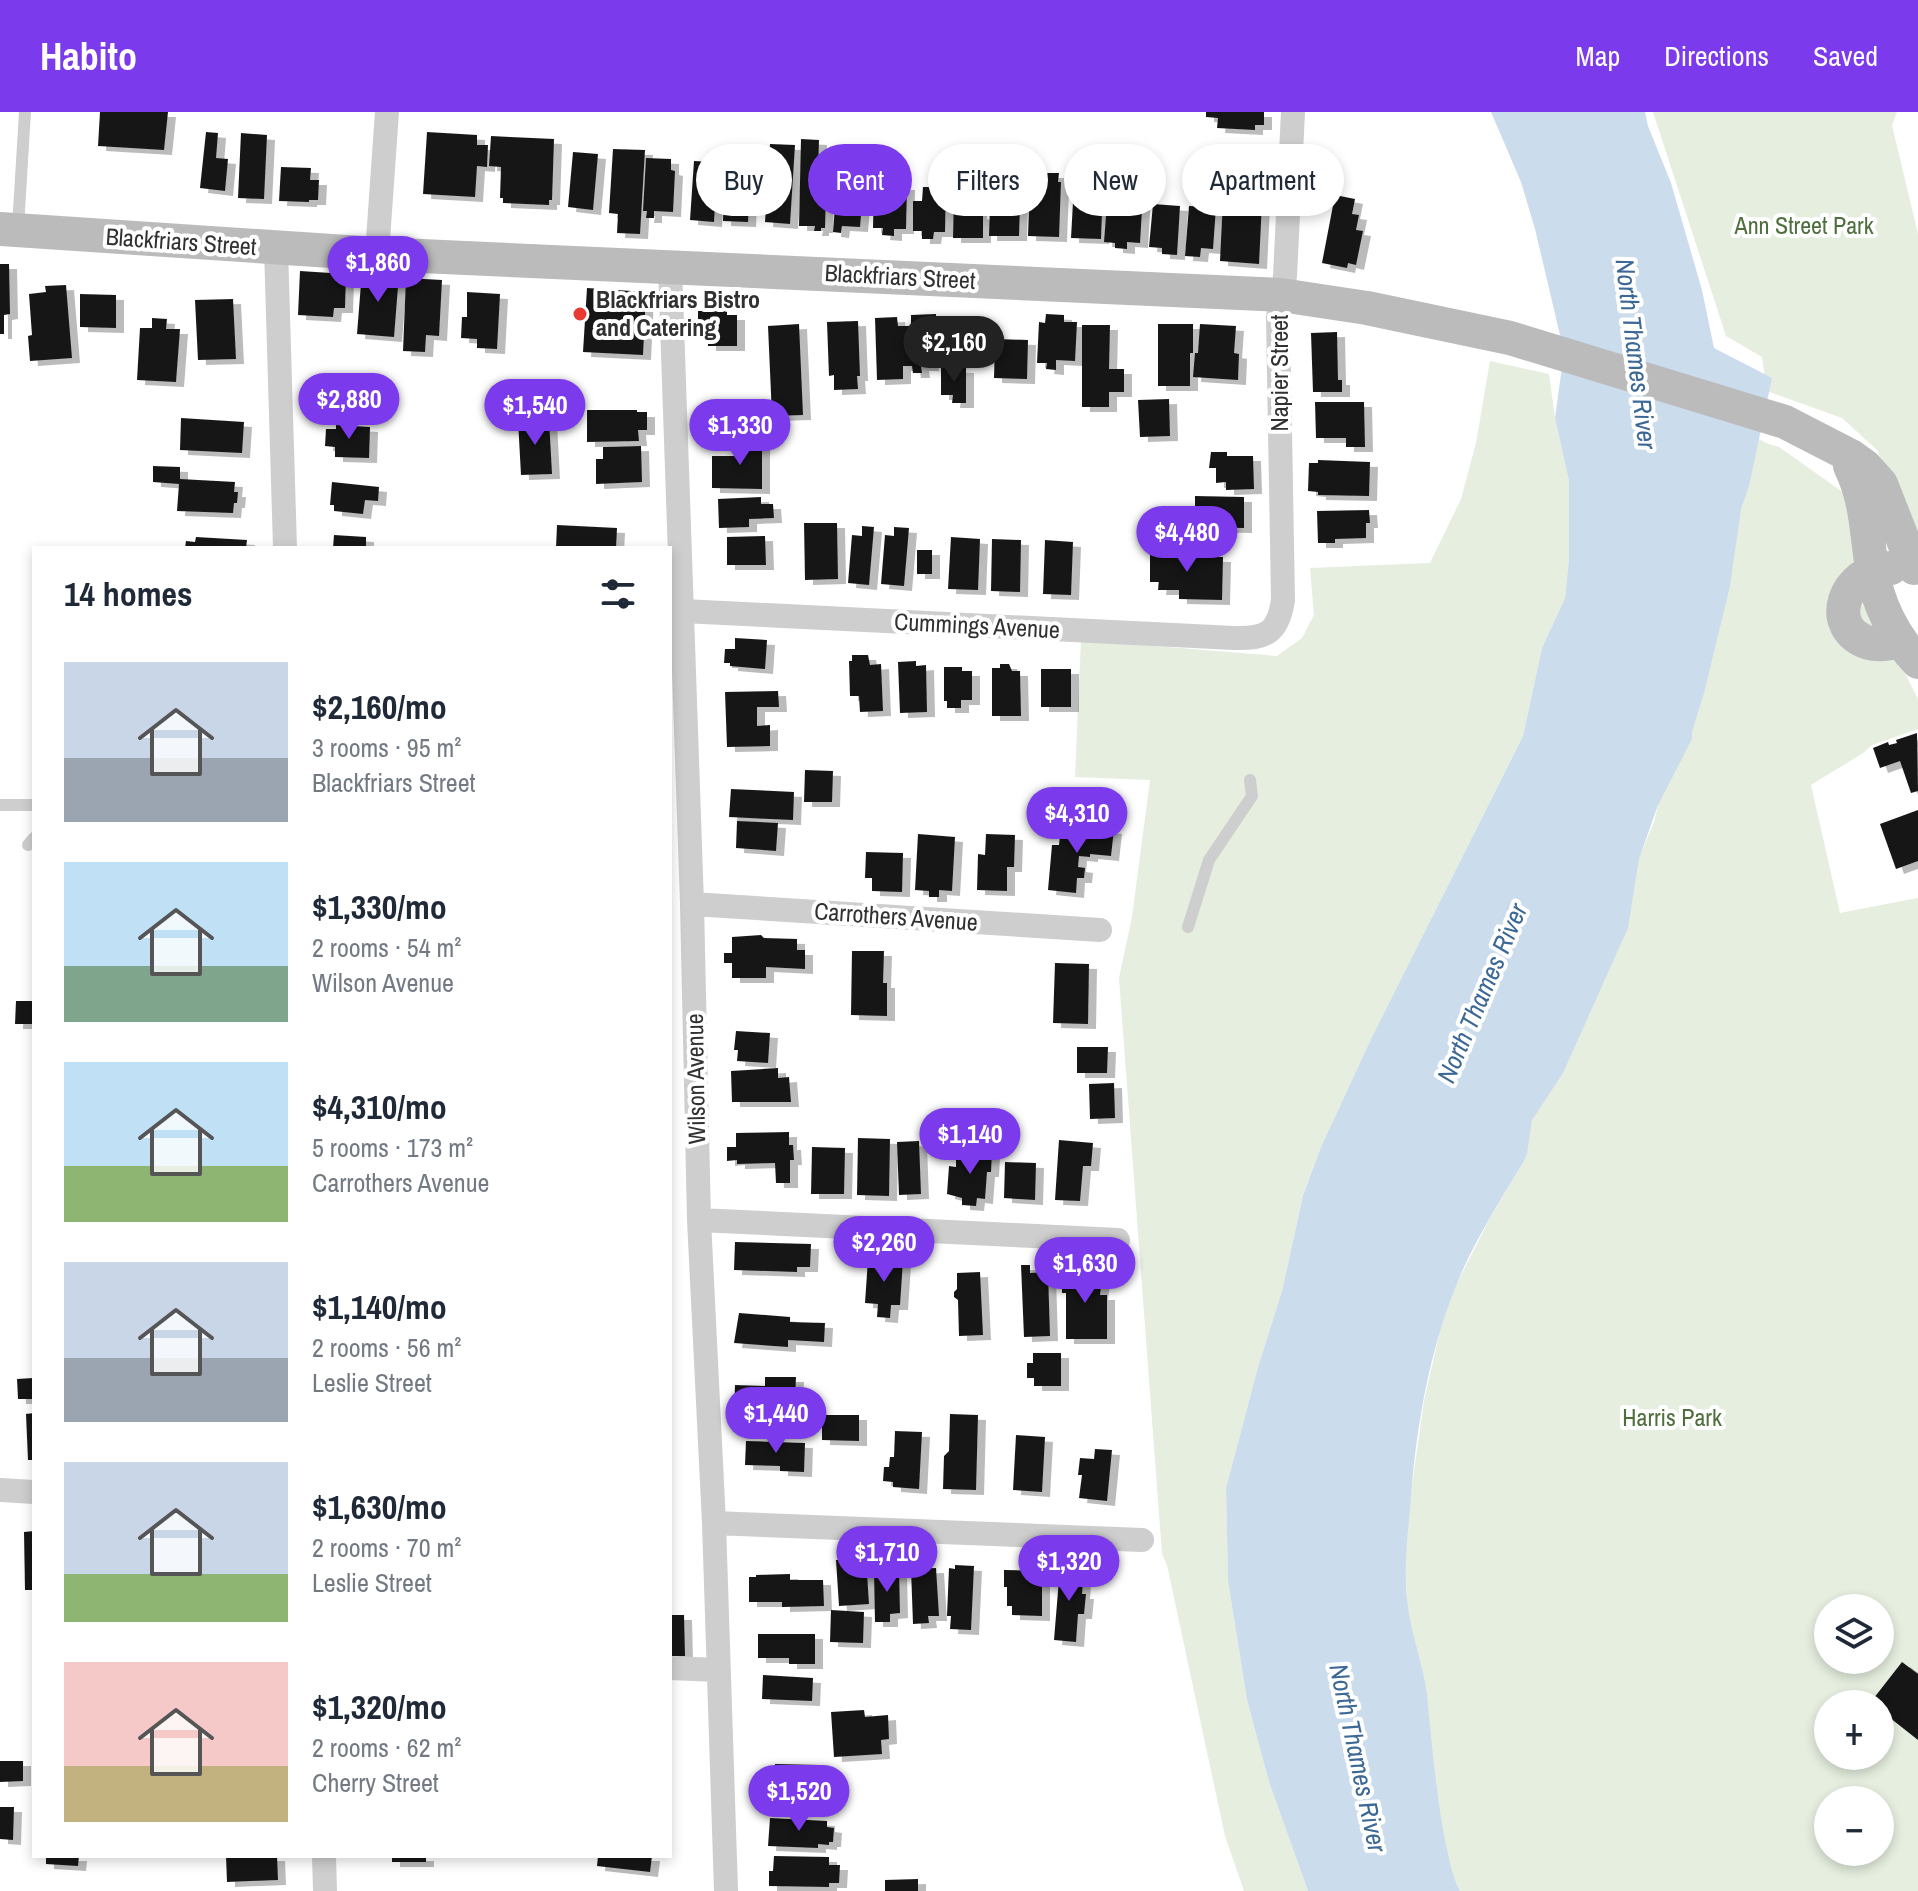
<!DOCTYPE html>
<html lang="en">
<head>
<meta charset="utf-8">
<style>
	:root { --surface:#fff; --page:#f6f6f7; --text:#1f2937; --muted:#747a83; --accent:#7c3aed }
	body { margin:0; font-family:"Archivo Narrow",sans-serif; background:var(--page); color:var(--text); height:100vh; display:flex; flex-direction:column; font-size:30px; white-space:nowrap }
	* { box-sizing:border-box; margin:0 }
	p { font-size:26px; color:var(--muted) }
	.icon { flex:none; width:44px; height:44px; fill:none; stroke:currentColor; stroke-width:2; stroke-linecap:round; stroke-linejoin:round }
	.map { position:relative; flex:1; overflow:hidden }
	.details { position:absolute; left:32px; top:434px; width:640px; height:1312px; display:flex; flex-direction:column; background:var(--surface); border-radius:0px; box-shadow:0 4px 12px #0003 }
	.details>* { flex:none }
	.banner { position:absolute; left:696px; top:32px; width:760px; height:72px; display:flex; gap:16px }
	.fabs { position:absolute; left:1814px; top:1482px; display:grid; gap:16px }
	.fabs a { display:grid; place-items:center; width:80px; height:80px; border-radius:50%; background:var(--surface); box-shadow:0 4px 12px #0003; font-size:40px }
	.price { position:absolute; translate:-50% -68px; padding:0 18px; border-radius:28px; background:var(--accent); color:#fff; font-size:26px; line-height:52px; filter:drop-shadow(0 2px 4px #0008) }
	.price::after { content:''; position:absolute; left:50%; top:48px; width:24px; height:18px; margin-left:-12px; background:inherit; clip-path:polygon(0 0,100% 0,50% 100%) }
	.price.on { background:#222; color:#fff }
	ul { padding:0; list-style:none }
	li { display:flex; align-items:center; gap:24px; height:200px; padding:0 32px }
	li span { display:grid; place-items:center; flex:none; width:224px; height:160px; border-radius:0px; color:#555 }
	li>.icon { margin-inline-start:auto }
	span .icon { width:96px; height:96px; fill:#fffc; stroke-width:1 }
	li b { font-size:34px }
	h2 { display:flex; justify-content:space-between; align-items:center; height:96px; padding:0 32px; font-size:34px }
	.pill { padding:0 28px; border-radius:36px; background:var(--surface); box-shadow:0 4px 12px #0003; font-size:28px; line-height:72px }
	.pill.on { background:var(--accent); color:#fff }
	header { display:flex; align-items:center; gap:48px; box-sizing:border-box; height:112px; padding:0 40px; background:var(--accent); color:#fff }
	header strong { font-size:38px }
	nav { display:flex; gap:44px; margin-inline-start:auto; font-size:28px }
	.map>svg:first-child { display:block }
</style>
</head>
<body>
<header>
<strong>Habito</strong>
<nav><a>Map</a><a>Directions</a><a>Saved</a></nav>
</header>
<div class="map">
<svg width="1918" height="1779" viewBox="0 0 1918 1779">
	<defs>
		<filter id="shadow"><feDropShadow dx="8" dy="5" stdDeviation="0" flood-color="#0004"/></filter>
	</defs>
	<rect width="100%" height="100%" fill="#fff"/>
	<!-- green -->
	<path fill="#e5eedf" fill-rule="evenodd" d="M1653,0H1897L1892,13L1918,122V439L1877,338L1842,306L1767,279L1762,245L1726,224Z
		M1490,249L1549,262L1555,306L1569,369V447L1565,486L1542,536L1523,624L1372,925L1321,1035L1303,1082L1282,1179L1258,1255L1226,1376L1228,1469L1247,1588L1269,1670L1308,1779H1244L1225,1724L1167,1453L1162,1442L1119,866L1132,805L1150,668L1075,665L1081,528L1277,544L1302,526L1314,503L1310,456L1430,451L1461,387L1476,331Z
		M1744,320L1769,332L1779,335L1844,381L1873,497L1918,587V617L1872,633L1863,641L1811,673L1840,801L1917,786L1918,788V1779H1452L1428,1720L1407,1491L1405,1451L1411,1380L1424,1289L1440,1219L1454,1177L1490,1106L1523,1051L1527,1042L1529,1008L1654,710L1726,414ZM1828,1496H1880V1548H1828ZM1828,1592H1880V1644H1828ZM1828,1688H1880V1740H1828Z"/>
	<!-- water -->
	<path fill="#cbdced" d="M1491,0H1645L1648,14L1671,71L1702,178L1714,236L1772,266L1749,374L1741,397L1730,474L1704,581L1692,620V627L1658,693L1639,747L1628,816L1563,961L1532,1008L1527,1042L1523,1051C1498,1092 1471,1134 1454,1179C1427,1248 1415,1324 1410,1398C1407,1428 1404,1458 1407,1488C1410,1520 1423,1551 1427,1583C1432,1634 1436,1683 1446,1733C1450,1749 1452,1765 1460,1779H1308L1269,1670L1247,1588L1228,1469L1226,1376L1258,1255L1282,1179L1303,1083L1321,1035L1372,925L1523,624L1542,536L1565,486L1569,447V369L1555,306L1564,240L1535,117L1521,70Z"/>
	<!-- building -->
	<path fill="#181818" filter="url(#shadow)" d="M100,0H168L164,38L98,34Z
		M1206,0H1264V13H1255V18L1217,16L1218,6L1206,5Z
		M206,20L218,21L216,46L228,47L225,79L200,76Z
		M427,20L477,23V33H488L487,55L477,54L475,85L423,82Z
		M241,21L267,23L264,87L238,86Z
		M491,24L554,27L552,88H549V93L503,91V86H500L501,55L489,54Z
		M801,27L819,28L818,61H823L822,81H826L825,116H821V119H814L815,114H799Z
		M770,32L795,33L790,112L765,110Z
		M613,37L645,38L640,122L617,121L618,102L609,101Z
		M573,40L598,42L593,98L568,95Z
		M725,44L751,45L748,110L723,109Z
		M646,46L671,47V58L675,59L673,100L654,99V106H646L647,99H643Z
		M694,49L712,50V58H717L714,110L690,108Z
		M281,55L311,56L310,68H319L318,88H309V90L279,89Z
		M834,55L858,56L857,67L864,68L860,115L842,114L841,121L833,120L836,81H832Z
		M998,57L1021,58L1019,124H989L991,64H998Z
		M1034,61H1059L1058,70H1061L1059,125L1028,124L1030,68H1034Z
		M934,67L946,68L945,120H934L933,127H922V119H913V89H922L923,75H934Z
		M954,71L986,72L985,92L979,91V102L983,103V126H953Z
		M874,72L907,73L906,117H894V124L882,123L883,116H873Z
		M1074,72L1103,73L1101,127L1071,126Z
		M1108,78L1143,80L1140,131L1127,130V137L1115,136V131L1104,130Z
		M1335,83L1355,87L1352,102L1359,103L1356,118L1363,119L1356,153L1348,151L1347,156L1322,151Z
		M1223,88L1262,90L1259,152L1220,149Z
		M1153,92L1180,94L1177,143L1162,142V136L1149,135Z
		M1189,94L1216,95L1213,137L1201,136L1200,145L1185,144Z
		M0,152H9L10,202L4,203V222H0Z
		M300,159L346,162L345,196H334L333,205L298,203Z
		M362,159L399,162L394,225L357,222Z
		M406,166L442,168L439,224L426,223L425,240L403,239Z
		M66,173L72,246L30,249L28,224L32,223L29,182L46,180L45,174Z
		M587,176L646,180L643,243L583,240Z
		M467,180L500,182L497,237L477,236V227L461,226L462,205H467Z
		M80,182L116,183V216L80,215Z
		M233,187L236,247L198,248L195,188Z
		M698,199H727V203H737V234H708V224H698Z
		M936,202L937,246L930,247L931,254H921L922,261H913L912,254H903V267L877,268L875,206L897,205L898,214H911V203Z
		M1046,202L1064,203V210H1077L1075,249L1056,248V258L1046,257L1047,251H1037L1039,210L1045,211Z
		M152,206L167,207L166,217H180L176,270L137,268L140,216H152Z
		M858,209L860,264H857L858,277L834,278V263L829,264L827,210Z
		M799,212L803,303L772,304L768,214Z
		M1158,212H1193V241H1190V274H1158Z
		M1200,212L1236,214L1234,241L1239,242L1238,268L1193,265L1195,241H1198Z
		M1082,213H1110L1109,257H1124V280H1109V295H1082Z
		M1337,220L1338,268H1342V280H1313L1311,221Z
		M995,227L1028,228L1027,267L994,266Z
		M941,255L966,256V291H952L953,283H941Z
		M1169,287L1170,324L1140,325L1138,288Z
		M1315,290H1364L1365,335H1346V326H1316Z
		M587,298H637V300H647V318H638L639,329L587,330Z
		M181,306L244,310L242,341L180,338Z
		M549,307L552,362L521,363L518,308Z
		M336,313L370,315L369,346L335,345V335L325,334L326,317H336Z
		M747,320L762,321V377L712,376V344H741V330H747Z
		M641,334L642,370L596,372V347H603V335Z
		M1211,340H1227V344H1253L1254,377L1226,378V370L1216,371V356H1209Z
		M1318,348L1370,350L1369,384L1318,383V380L1308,379L1309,351H1318Z
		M153,354L180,355V367L235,370L234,380H238L237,391H234L233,401L177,399L179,372L153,370Z
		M332,370L379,375L378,389L365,388L363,402L334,399V393H330Z
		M1195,384L1244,385V416L1195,415Z
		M761,385V392H773L774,406L749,407V415L719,416L718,387Z
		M1369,398L1370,411H1366V426L1335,427V431H1318L1317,399Z
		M804,411H837L838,467L805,468Z
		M557,413L617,416L616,436H556Z
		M862,414L874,415L869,473L848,471L852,423L862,424Z
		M894,415L909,416L904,474L881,472L885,423L894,424Z
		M334,423L366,425V436H333Z
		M765,424L766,453H727V425Z
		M196,425L247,428L246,436H185L186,429L195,430Z
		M951,425L980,427L978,478L948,477Z
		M992,427L1021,428L1020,480L991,479Z
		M1045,428L1073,430L1071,483L1043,482Z
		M1150,435L1173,436V444L1223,445L1222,488L1179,487V478H1158L1159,470H1150Z
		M917,438H932V462H917Z
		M735,526L767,528L765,557L730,554V551H724L725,537H735Z
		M852,543H868L870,553L881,552L883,599L860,600L859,584H850L849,549H852Z
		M916,549V554L926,553L927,600L900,601L898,550Z
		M1000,552H1009L1012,559H1020L1021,604H992V556H1000Z
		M944,555H962V559H972V588H961V596H947V589H944Z
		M1041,557H1071V595H1041Z
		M778,579L779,595H757V614L770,613V634L727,635L725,580Z
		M1917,621L1918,679L1911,681L1900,649L1880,656L1873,636L1888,630L1889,633L1897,631L1896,628Z
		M805,658L833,659L832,690H804Z
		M731,677L794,680L793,708L729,705Z
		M1918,698V749L1896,757L1880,712Z
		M737,709L778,711L776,739L736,736Z
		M1071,713L1114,717L1111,744L1090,742V745L1079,744L1078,755L1085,756L1084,766H1077L1076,781L1048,778L1052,733H1059L1060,723L1070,724Z
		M918,722L955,725L952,779L939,778V785H929V779L915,778Z
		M986,722L1015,723L1014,755H1007V779L977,778L978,742L985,743Z
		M866,740L903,741L902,780L872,779V766H865Z
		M761,823L764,826L797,827V838H805V857L766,855V866H732V851H724V841H732V825Z
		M852,839H884L883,871H887V904L851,903Z
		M1055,851L1089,852L1088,912L1053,911Z
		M16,889H34V912H15Z
		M736,919L770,921L768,951L737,949L738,938H734Z
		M1077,935H1108L1107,961H1077Z
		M778,956V966L789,965L791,990H732L731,959Z
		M1114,971L1115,1006L1090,1007L1089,972Z
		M789,1020V1033H793L794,1048H790V1071H776L775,1051L737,1052V1048L727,1049V1035H736V1021Z
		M858,1026L890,1027L889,1084L857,1083Z
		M1059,1028L1093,1031L1091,1054H1083L1080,1089L1055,1088Z
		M919,1029L921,1082L899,1083L897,1030Z
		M812,1035L845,1036L844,1082H811Z
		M956,1038L992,1040L991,1060H987L985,1087L977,1086L976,1094L962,1093V1086L947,1082L949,1054L956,1055Z
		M1005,1050L1036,1051L1035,1088L1004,1086Z
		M735,1130L811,1132L810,1155H797V1160L734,1158Z
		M880,1142H890V1147L903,1148L900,1193H891L890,1206L877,1205L878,1192L865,1191L868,1147L880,1148Z
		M1021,1153H1030V1161L1048,1160L1050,1224L1024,1225Z
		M1074,1154H1085V1159H1098L1102,1165L1100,1183H1107V1227H1066V1181H1062V1161H1074Z
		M980,1160L983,1223L959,1224L958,1188L954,1185V1180L957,1177V1161Z
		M739,1201L790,1205V1210L825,1211L824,1230L788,1228V1235L734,1231Z
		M1033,1241H1061V1274H1034V1266H1027V1251H1033Z
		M765,1265H796L794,1308H784V1312L734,1310L735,1273L765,1274Z
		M33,1266V1287H18L17,1267Z
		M34,1301V1348H28L26,1302Z
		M950,1302L978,1303L976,1378L943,1377L944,1344L949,1339Z
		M822,1303H859V1329L822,1328Z
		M895,1319L922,1320L919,1377L893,1375V1370L883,1369L884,1355H889L890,1345H894Z
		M1016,1323L1045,1325L1042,1380L1013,1378Z
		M746,1329L805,1331L804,1360L780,1359V1354L745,1353Z
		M1095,1337L1112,1338L1107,1389L1079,1386L1082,1363H1078L1080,1346L1094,1347Z
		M34,1419V1478H25L24,1420Z
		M866,1446L869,1492L839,1494L836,1448Z
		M955,1453L974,1454L971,1518L950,1517L951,1504H947L949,1456L955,1457Z
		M1060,1455L1084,1456L1082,1482H1086L1084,1502H1078L1076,1530L1054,1528Z
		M936,1456L939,1504H928L929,1511L913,1512L911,1457Z
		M899,1457L900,1501L890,1502V1510H875L874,1458Z
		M1004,1458L1042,1459V1504L1012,1503V1494H1007V1475H1004Z
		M790,1462V1468H823L824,1494L782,1495V1490H749V1465H756V1463Z
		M831,1498L864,1500L863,1531L830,1530Z
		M670,1503H684L685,1544H670Z
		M758,1522H815V1552H789V1546H758Z
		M1902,1550L1918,1562V1628L1880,1598V1592L1870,1591Z
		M763,1563L813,1566L812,1589L762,1587Z
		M864,1598L865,1605L888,1603L889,1627L881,1628L882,1642L834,1645L831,1600Z
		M0,1649H23V1669L0,1670Z
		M775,1652L820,1653V1661H832L831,1694L775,1693Z
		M0,1695H14L13,1728L0,1727Z
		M770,1706L827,1709V1715L834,1716L833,1730H829V1733L818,1732V1736L768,1734Z
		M46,1744H79L78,1754L46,1752Z
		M226,1744H277L278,1768L227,1770Z
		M392,1744H426V1750H392Z
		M598,1744H652L650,1760L597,1754Z
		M774,1744L829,1745V1753H840L839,1771H829V1775L769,1774V1759H773Z
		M918,1767V1779H885V1768Z"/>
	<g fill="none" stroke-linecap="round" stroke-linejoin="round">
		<!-- lane -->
		<path stroke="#cecece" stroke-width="12" d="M18,115L25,0
			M0,693H34
			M28,733L34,726
			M1188,815L1209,748L1252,684L1250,668"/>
		<!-- street -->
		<path stroke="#cecece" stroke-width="24" d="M276,136L285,436
			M377,142L387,0
			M670,154L692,792L699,1108L714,1411L726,1779
			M683,499L1234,526C1266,527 1278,521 1283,488L1278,205L1285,164L1293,0
			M692,792L1100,818
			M699,1108L1118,1128
			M0,1378L34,1380
			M714,1411L1142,1428
			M670,1556L718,1558
			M324,1744L325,1779"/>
		<!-- secondary -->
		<path stroke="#bbb" stroke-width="34" d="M0,117L377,142L1281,183L1367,196L1510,226L1785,310L1851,344L1865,354L1881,372L1914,456
			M1850,354C1867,389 1866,419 1872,456C1877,491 1894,525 1918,550
			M1891,456C1844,456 1823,516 1869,531C1879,534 1890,531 1900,530"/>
	</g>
	<!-- markers -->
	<circle fill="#e93a32" stroke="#fff" stroke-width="3" cx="580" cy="202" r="8"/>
	<g text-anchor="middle" stroke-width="8" stroke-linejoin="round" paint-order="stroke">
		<!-- park labels -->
		<g font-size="24" fill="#4e6e3c" stroke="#fff">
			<text x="1804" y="122">Ann Street Park</text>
			<text x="1672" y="1314">Harris Park</text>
		</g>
		<!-- street labels -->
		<g font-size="24" fill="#313131" stroke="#fff">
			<text transform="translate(181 130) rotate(4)" y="8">Blackfriars Street</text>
			<text transform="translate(900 165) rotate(3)" y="8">Blackfriars Street</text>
			<text transform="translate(1280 261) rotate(-90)" y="8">Napier Street</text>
			<text transform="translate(977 514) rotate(3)" y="8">Cummings Avenue</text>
			<text transform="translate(896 805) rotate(4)" y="8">Carrothers Avenue</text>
			<text transform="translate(696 967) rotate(-91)" y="8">Wilson Avenue</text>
		</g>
		<!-- poi labels -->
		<g font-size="24" font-weight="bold" fill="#313131" stroke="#fff" text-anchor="start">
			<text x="596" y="196">Blackfriars Bistro<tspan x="596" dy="28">and Catering</tspan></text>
		</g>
		<!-- water labels -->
		<g font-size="26" font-style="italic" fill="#3c6895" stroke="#fff">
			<text transform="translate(1636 242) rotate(83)" y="9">North Thames River</text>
			<text transform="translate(1482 881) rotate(-67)" y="9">North Thames River</text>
			<text transform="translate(1358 1646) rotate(78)" y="9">North Thames River</text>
		</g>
	</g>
</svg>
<div class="fabs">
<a><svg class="icon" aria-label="layers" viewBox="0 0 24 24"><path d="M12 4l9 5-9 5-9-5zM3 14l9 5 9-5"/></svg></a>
<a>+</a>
<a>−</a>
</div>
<b class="price" style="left:378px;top:192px">$1,860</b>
<b class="price on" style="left:954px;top:272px">$2,160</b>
<b class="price" style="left:349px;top:329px">$2,880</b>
<b class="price" style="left:535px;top:335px">$1,540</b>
<b class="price" style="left:740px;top:355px">$1,330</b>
<b class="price" style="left:1187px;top:462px">$4,480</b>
<b class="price" style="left:1077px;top:743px">$4,310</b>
<b class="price" style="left:970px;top:1064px">$1,140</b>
<b class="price" style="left:884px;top:1172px">$2,260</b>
<b class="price" style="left:1085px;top:1193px">$1,630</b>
<b class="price" style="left:776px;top:1343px">$1,440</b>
<b class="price" style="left:887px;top:1482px">$1,710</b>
<b class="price" style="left:1069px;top:1491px">$1,320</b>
<b class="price" style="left:799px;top:1721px">$1,520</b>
<div class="banner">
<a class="pill">Buy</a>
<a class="pill on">Rent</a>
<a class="pill">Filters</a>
<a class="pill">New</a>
<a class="pill">Apartment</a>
</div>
<section class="details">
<h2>14 homes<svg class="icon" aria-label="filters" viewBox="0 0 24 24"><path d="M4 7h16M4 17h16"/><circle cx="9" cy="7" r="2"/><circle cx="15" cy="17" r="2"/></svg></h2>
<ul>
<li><span style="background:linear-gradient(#c9d6e8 60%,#9aa5b1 0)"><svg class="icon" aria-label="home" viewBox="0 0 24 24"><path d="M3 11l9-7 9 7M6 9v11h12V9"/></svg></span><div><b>$2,160/mo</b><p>3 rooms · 95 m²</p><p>Blackfriars Street</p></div></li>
<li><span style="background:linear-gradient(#bfe0f5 65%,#7fa58c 0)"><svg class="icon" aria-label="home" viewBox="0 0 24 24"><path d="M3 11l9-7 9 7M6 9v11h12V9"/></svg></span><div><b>$1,330/mo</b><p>2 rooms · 54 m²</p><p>Wilson Avenue</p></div></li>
<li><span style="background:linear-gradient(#bfe0f5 65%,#8fb573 0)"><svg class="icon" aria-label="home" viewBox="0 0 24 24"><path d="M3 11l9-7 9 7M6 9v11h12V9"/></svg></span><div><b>$4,310/mo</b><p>5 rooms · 173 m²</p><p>Carrothers Avenue</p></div></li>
<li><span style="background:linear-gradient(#c9d6e8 60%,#9aa5b1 0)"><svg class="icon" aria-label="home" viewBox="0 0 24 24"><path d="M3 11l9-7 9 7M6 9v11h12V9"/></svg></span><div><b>$1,140/mo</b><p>2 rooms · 56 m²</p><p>Leslie Street</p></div></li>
<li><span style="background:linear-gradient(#c9d6e8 70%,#8fb573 0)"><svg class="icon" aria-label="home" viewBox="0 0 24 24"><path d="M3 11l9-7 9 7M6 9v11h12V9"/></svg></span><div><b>$1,630/mo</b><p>2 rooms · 70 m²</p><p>Leslie Street</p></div></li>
<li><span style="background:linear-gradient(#f6c9c9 65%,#c2b280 0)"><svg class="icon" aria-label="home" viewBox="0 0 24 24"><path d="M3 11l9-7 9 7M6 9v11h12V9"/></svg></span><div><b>$1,320/mo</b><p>2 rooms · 62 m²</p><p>Cherry Street</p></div></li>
</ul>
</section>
</div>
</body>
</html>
